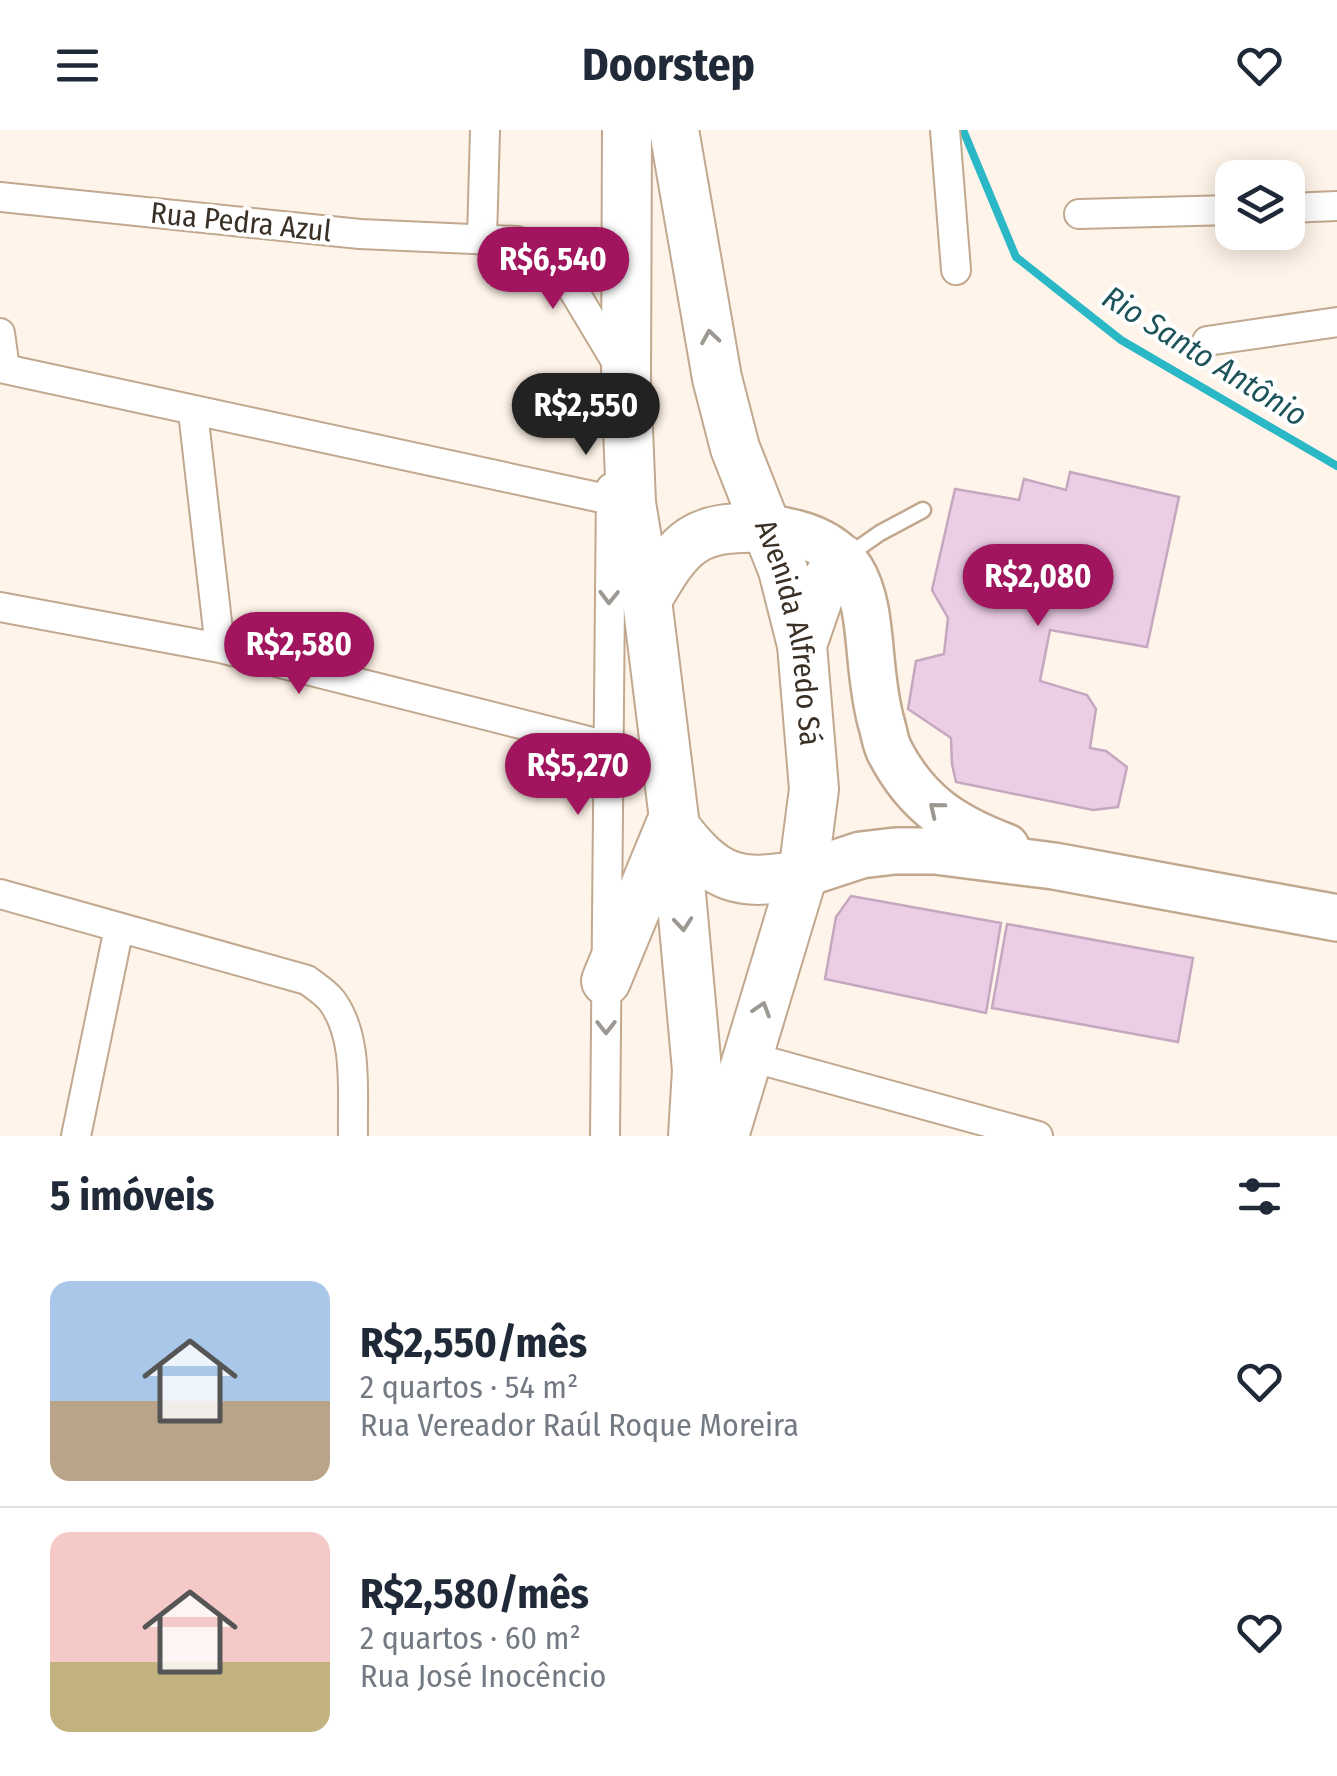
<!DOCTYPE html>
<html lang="pt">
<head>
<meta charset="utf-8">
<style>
	:root { --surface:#fff; --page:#f6f6f7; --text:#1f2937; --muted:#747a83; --line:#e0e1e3; --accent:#a1155f }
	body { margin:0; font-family:"Fira Sans Condensed",sans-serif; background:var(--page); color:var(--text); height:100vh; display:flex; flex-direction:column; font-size:38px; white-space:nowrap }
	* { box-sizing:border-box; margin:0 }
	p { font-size:32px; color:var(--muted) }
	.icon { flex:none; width:55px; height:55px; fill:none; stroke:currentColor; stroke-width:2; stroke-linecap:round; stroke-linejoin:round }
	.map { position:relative; height:1006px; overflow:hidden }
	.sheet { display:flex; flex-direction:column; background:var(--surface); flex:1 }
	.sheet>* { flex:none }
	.tools { position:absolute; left:1215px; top:30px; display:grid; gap:20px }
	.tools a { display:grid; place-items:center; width:90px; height:90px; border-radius:20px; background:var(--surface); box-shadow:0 5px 25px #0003; font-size:50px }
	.price { position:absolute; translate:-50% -85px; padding:0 22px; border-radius:35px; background:var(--accent); color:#fff; font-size:32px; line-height:65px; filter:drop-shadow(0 2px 5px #0008) }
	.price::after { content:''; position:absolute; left:50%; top:60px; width:30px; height:22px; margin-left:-15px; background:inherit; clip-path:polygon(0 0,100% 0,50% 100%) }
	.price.current { background:#222; color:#fff }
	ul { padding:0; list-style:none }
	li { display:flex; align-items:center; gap:30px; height:250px; padding:0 50px }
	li+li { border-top:2px solid var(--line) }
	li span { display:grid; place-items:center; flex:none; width:280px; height:200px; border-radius:20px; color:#555 }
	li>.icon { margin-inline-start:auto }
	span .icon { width:120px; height:120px; fill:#fffc; stroke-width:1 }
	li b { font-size:42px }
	h2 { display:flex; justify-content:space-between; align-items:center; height:120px; padding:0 50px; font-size:42px }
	header { display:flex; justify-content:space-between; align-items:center; height:130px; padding:0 50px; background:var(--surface); font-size:45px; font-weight:700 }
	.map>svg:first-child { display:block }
</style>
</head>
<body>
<header><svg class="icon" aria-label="menu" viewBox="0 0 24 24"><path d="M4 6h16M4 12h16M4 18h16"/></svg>Doorstep<svg class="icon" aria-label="heart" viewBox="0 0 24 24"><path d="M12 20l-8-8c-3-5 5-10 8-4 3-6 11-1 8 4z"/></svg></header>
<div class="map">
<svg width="1337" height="1006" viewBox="0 0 1337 1006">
	<rect width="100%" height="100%" fill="#fff4e9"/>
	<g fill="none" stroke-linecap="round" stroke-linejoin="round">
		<!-- stream -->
		<path stroke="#2ab8c7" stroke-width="8" d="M963,0L1016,127L1121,210L1337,336"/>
	</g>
	<!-- building -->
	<path fill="#eccde6" stroke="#c5a8bf" stroke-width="2.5" d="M1070,342L1179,367L1147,517L1050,500L1040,551L1087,565L1096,579L1090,618L1106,621L1127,637L1118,677L1093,680L956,652L952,634L951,608L908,579L916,531L944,524L948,488L932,460L955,359L1019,370L1024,349L1066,360Z
		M851,766L1001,793L986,883L825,849L836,787Z
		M1007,794L1193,828L1178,912L992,878Z"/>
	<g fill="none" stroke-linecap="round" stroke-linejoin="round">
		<!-- service casing -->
		<g stroke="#c1a88e" stroke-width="19">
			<path id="service" d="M847,426L880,403L923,380"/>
		</g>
		<!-- minor casing -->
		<g stroke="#c1a88e" stroke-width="32">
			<path id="minor" d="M945,0L956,140
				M0,67L360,104L517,111L538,118L557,133L620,238
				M1288,78L1337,76
				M1079,84L1232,80
				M482,109L485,0
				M0,203L5,239
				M1207,211L1337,192
				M0,238L611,370
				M193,282L220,518
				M0,477L220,518L608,616L665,636
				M0,764L307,850C315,856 326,863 332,871C359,908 352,963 353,1006
				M747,926L1038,1006
				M76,1006L119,798
				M605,1006L611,358"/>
		</g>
		<!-- primary casing -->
		<g stroke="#c1a88e" stroke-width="50">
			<path id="primary" d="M766,398C893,411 857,503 881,592C884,601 885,613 890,622C917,674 953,697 1006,717
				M803,744L861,725L895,721H935L1054,736L1337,788"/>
		</g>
		<!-- trunk casing -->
		<g stroke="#c1a88e" stroke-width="52">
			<g id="trunk">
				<path d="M627,0L626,249L631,373L647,470L675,697L697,940L693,1006"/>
				<path id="s1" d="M674,0L717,248L735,318L783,440L802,515L814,659L803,744L724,1006"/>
				<path d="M647,470C681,410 695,395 766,398"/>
				<path d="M802,515L822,457L842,429"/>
				<path d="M675,697C714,749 739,758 803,744"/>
				<path d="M606,851L670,696"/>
			</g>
		</g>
		<!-- service -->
		<use href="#service" stroke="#fff" stroke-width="14"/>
		<!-- minor -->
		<use href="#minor" stroke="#fff" stroke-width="28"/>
		<!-- primary -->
		<use href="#primary" stroke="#fff" stroke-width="45"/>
		<!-- trunk -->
		<use href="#trunk" stroke="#fff" stroke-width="48"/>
	</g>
	<!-- one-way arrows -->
	<defs><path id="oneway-chevron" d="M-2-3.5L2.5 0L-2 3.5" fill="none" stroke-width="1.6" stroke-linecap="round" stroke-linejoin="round" transform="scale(2.5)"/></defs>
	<g stroke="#9d9892">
		<use href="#oneway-chevron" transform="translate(710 207) rotate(-99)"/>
		<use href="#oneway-chevron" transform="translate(609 467) rotate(91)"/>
		<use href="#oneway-chevron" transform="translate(936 679) rotate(-141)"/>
		<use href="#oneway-chevron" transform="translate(683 794) rotate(85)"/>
		<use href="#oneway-chevron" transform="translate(762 879) rotate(-73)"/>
		<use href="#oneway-chevron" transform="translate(606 897) rotate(90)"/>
	</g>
	<g text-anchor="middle" stroke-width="8" stroke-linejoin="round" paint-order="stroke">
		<!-- street labels -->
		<g font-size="30" fill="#3b3026" stroke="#fff">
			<text transform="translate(241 92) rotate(6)" y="10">Rua Pedra Azul</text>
			<text dy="10" stroke="none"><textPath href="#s1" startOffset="518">Avenida Alfredo Sá</textPath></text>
		</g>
		<!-- water labels -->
		<g font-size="32" font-style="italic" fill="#1c545a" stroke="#fff">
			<text transform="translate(1205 226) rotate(32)" y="11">Rio Santo Antônio</text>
		</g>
	</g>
</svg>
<div class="tools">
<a><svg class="icon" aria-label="layers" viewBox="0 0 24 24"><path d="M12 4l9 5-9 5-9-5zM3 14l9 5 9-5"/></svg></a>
</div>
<b class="price" style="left:553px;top:182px">R$6,540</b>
<b class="price current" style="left:586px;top:328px">R$2,550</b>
<b class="price" style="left:1038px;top:499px">R$2,080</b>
<b class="price" style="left:299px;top:567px">R$2,580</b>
<b class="price" style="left:578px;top:688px">R$5,270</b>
</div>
<section class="sheet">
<h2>5 imóveis<svg class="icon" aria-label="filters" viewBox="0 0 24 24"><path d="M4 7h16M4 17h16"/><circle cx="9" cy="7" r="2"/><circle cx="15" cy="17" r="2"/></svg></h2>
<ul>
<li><span style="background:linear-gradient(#a9c7e8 60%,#b9a48a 0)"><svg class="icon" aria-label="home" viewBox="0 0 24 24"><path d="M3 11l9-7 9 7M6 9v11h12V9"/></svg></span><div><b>R$2,550/mês</b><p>2 quartos · 54 m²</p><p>Rua Vereador Raúl Roque Moreira</p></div><svg class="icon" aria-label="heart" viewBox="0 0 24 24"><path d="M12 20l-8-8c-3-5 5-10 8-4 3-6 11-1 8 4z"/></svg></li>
<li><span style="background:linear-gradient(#f6c9c9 65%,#c2b280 0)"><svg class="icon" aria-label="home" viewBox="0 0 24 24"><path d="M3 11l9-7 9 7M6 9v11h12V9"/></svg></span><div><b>R$2,580/mês</b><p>2 quartos · 60 m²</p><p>Rua José Inocêncio</p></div><svg class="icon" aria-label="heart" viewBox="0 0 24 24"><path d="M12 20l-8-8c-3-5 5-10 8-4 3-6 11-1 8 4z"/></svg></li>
</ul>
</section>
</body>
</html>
